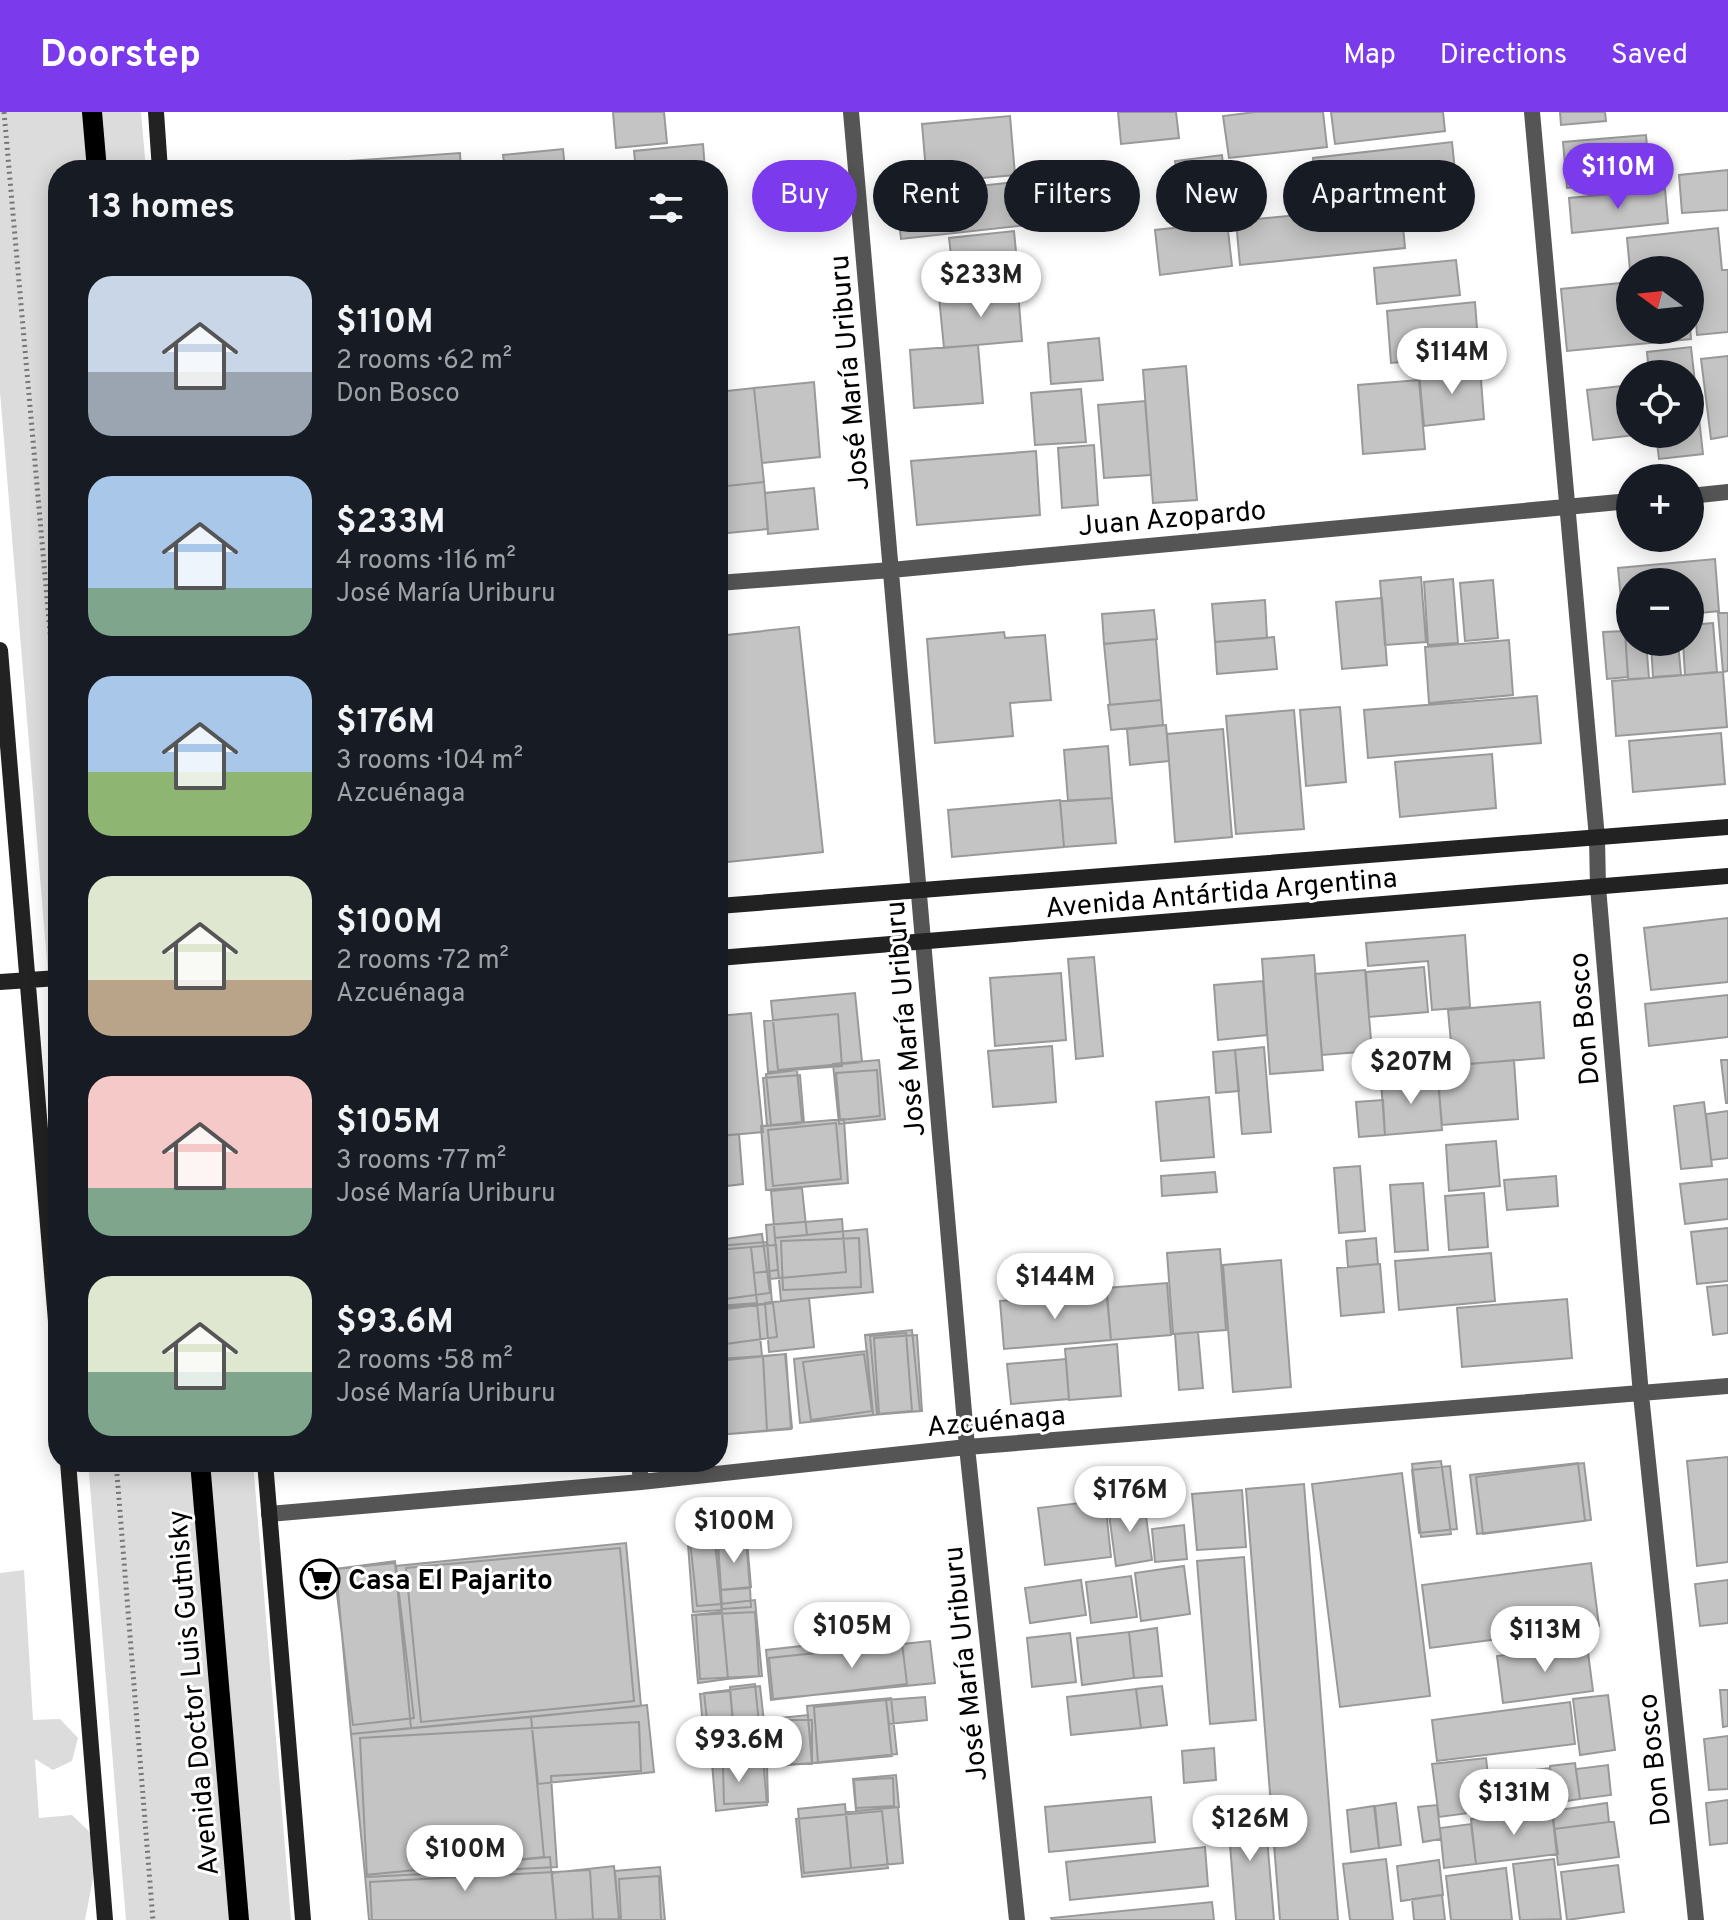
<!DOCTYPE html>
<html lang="en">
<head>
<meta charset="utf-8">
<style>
	:root { --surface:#171b24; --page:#20242c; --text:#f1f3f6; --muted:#9ea1a6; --accent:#7c3aed }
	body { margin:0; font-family:Overpass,sans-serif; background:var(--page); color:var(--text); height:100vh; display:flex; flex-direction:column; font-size:30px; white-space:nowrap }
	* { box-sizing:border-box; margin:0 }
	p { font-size:26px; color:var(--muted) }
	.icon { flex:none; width:44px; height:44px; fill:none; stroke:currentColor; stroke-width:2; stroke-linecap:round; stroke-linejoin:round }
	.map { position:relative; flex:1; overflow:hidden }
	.details { position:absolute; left:48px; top:48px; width:680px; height:1312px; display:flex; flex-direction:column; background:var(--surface); border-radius:32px; box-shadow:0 4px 20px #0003 }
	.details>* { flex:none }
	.hud { position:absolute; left:752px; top:48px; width:760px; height:72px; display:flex; gap:16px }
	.needle { width:52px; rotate:285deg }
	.fabs { position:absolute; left:1616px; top:144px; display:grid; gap:16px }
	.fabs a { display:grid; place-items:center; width:88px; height:88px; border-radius:50%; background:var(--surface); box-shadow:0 4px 20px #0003; font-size:40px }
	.price { position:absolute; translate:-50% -68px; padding:0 18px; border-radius:28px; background:#fff; color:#222; font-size:26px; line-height:52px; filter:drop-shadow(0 2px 4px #0008) }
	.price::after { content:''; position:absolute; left:50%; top:48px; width:24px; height:18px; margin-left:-12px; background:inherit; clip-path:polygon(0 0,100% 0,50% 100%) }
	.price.active { background:var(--accent); color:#fff }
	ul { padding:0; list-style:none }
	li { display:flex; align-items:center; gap:24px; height:200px; padding:0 40px }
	li span { display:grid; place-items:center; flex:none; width:224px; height:160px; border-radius:24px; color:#555 }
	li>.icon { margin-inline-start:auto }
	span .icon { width:96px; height:96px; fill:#fffc; stroke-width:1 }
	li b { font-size:34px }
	h2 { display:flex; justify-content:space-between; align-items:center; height:96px; padding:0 40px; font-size:34px }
	.pill { padding:0 28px; border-radius:36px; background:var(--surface); box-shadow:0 4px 20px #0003; font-size:28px; line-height:72px }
	.pill.active { background:var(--accent); color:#fff }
	header { display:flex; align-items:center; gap:48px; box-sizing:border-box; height:112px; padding:0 40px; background:var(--accent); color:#fff }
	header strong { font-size:38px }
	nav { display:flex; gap:44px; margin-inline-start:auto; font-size:28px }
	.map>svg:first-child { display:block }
</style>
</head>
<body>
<header>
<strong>Doorstep</strong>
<nav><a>Map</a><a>Directions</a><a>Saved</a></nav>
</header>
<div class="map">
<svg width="1728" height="1808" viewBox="0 0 1728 1808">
	<rect width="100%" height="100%" fill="#fff"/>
	<!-- green -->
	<path fill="#dcdcdc" d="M0,0H141L146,58H58V983L0,280Z
		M88,1350H253L291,1808H126Z
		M24,1458L33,1608L60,1607L78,1626L72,1649L53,1658L35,1647L39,1706L72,1703L100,1730L85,1808H0V1461Z"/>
	<!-- building -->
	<path fill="#c4c4c4" stroke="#999" stroke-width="2" d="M613,0H664L667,31L616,36Z
		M1118,0H1176L1179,26L1121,32Z
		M1255,0H1323L1327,35L1229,46L1223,4Z
		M1331,0H1443L1445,19L1335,32Z
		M1560,0H1605L1606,9L1561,13Z
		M1010,4L1015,63L927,71L922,12Z
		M1646,23L1650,69L1567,76L1563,30Z
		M1452,30L1457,78L1319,94L1313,46Z
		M703,32L705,58H636L634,39Z
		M563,37L565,58H505L503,43Z
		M460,41L461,58H222Z
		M1222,43L1225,75L1179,80L1175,49Z
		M1728,58V98L1682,101L1679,63Z
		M1118,64L1123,109L1056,116L1051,72Z
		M1033,68L1037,112L901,127L896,83Z
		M1665,77L1668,111L1572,121L1569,86Z
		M1401,93L1405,136L1240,153L1236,109Z
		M1227,110L1232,154L1160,163L1155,118Z
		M1718,116L1722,158H1728V220L1697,223L1696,210H1690V158H1630L1627,126Z
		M1014,119L1019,171L955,177L949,126Z
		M1456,148L1460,183L1377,192L1374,156Z
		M1630,170V218H1690V215L1691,227L1567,239L1561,177Z
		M1018,179L1022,229L944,236L939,185Z
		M1475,190L1479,243L1391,251L1387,199Z
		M1099,226L1103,268L1051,272L1048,231Z
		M978,233L983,291L914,296L910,238Z
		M1691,235L1703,342L1659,347L1656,322H1690V262H1649L1647,240Z
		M1728,244V324L1711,327L1701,247Z
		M1186,254L1197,388L1153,391L1143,258Z
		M1480,255L1484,307L1424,314L1419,261Z
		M1419,268L1425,337L1363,342L1358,273Z
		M814,270L820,345L762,351L754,276Z
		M1630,273V322H1644L1593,328L1587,278Z
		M754,276L764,370L718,375V280Z
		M1081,277L1086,330L1035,333L1031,281Z
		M1145,289L1151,363L1104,366L1098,293Z
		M1094,333L1098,393L1062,396L1058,336Z
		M1036,339L1040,403L917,413L911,349Z
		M764,370L768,417L718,422V375Z
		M814,376L818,417L768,422L765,381Z
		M1715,447L1719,499L1690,502V470H1630V507L1623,508L1618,456Z
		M1421,465L1426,530L1385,533L1380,469Z
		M1453,467L1458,531L1428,533L1424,470Z
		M1493,468L1498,526L1465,529L1460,471Z
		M1382,486L1387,553L1342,557L1336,490Z
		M1265,488L1267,526L1215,530L1212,492Z
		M1154,498L1157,527L1104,532L1102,502Z
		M1718,501H1728V559L1723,560Z
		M1713,511L1717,560L1685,563L1683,530H1690V513Z
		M799,515L823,740L718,751V524Z
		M1630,518V530H1646L1649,566L1628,567L1625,519Z
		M1625,519L1628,565L1607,567L1603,520Z
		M1004,520L1005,526L1045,523L1051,588L1010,591L1013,624L935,631L927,527Z
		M1274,525L1277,557L1217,562L1215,530Z
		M1156,527L1161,588L1110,593L1104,532Z
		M1509,528L1513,583L1429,591L1425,535Z
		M1651,530H1678L1681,563L1653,565Z
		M1723,560L1727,615L1616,624L1612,569Z
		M1537,584L1541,631L1368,646L1364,598Z
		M1161,588L1163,613L1111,618L1108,593Z
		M1340,595L1346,670L1306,674L1300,598Z
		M1294,598L1304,717L1236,722L1226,604Z
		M1166,613L1169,649L1130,653L1127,617Z
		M1223,617L1232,725L1175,730L1167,622Z
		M1721,621L1725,672L1633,680L1629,629Z
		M1108,634L1112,686L1068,689L1064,638Z
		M1492,642L1496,696L1400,705L1395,650Z
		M1112,686L1116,731L1064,735L1060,689Z
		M1060,688L1064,735L952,745L948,698Z
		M1728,806V870L1651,878L1644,816Z
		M1465,823L1470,895L1432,898L1428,849L1368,854L1366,831Z
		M1314,843L1323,958L1270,962L1262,847Z
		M1094,845L1103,944L1076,947L1068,847Z
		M1424,855L1428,900L1369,905L1366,860Z
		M1365,858L1372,939L1322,943L1315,862Z
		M1061,861L1066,928L995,934L990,866Z
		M1263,869L1267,923L1218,928L1214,873Z
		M855,881L862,950L778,958L771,889Z
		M1728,883V925L1649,934L1645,892Z
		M1540,890L1544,946L1453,953L1448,898Z
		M751,901L763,1020L721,1024L718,993V904Z
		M838,902L842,954L768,960L764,909Z
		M1052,934L1056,990L993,995L988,939Z
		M1264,935L1271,1020L1242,1022L1235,938Z
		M1235,938L1239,979L1216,981L1213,940Z
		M879,948L885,1007L839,1012L833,952Z
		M1514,948L1518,1007L1442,1013L1437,955Z
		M1721,948H1728V991H1726Z
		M797,958L802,1010L771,1013L766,962Z
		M877,958L880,1004L840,1008L836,961Z
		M800,963L804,1011L767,1014L763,966Z
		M1438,966L1442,1018L1385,1023L1381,970Z
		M1209,985L1214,1045L1161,1049L1156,990Z
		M1383,988L1385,1023L1359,1025L1356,990Z
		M1704,990L1712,1054L1681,1057L1674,994Z
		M1728,999V1046L1711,1048L1706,1002Z
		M844,1007L848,1071L766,1078L761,1014Z
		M836,1011L841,1067L773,1074L768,1018Z
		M739,1022L743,1072L718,1075V1024Z
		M1496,1029L1500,1074L1449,1079L1446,1033Z
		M1360,1054L1365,1119L1339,1121L1334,1056Z
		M1215,1060L1217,1080L1162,1084L1161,1064Z
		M1556,1064L1558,1094L1507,1098L1504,1068Z
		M1728,1067V1107L1685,1112L1680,1072Z
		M1423,1071L1428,1138L1395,1140L1390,1073Z
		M802,1076L807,1123L775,1126L771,1079Z
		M1484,1081L1488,1135L1449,1138L1445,1084Z
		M842,1107L846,1160L770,1167L766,1113Z
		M1728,1116V1169L1697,1172L1691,1120Z
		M867,1117L873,1180L781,1189L775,1126Z
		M762,1122L770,1181L718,1188V1128Z
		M859,1126L861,1175L783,1178L781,1129Z
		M1376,1126L1378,1152L1348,1155L1346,1129Z
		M767,1130L772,1191L718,1196V1134Z
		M776,1133L778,1158L754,1161L751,1135Z
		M751,1135L757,1191L718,1194V1138Z
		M1220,1137L1226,1218L1173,1222L1167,1141Z
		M1491,1141L1495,1189L1399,1198L1395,1149Z
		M1281,1148L1291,1275L1233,1280L1223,1153Z
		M1380,1152L1384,1200L1341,1204L1337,1156Z
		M1167,1171L1171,1223L1111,1228L1106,1176Z
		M1728,1173V1221L1713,1223L1707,1175Z
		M1107,1181L1111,1228L1004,1237L1000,1189Z
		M809,1186L814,1235L769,1240L765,1191Z
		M1567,1187L1572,1246L1462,1255L1457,1196Z
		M757,1191L762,1244L718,1249V1194Z
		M773,1191L777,1225L718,1233V1198Z
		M912,1218L920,1299L873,1303L865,1223Z
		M1198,1220L1203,1276L1179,1278L1175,1222Z
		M906,1221L912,1299L877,1302L870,1224Z
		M917,1223L922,1299L879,1302L874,1226Z
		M1117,1232L1121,1284L1069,1288L1065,1237Z
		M867,1239L873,1303L800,1311L794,1247Z
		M785,1242L792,1316L718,1323V1249Z
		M786,1242L791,1317L767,1319L763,1244Z
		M864,1242L872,1299L811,1308L803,1250Z
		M763,1244L767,1319L718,1323V1247Z
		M1066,1247L1069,1287L1011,1292L1007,1252Z
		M1728,1345V1450L1697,1454L1687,1349Z
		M1441,1349L1451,1422L1421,1425L1412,1352Z
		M1578,1351L1585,1409L1477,1422L1470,1363Z
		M1584,1351L1591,1408L1483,1422L1476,1365Z
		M1450,1354L1457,1417L1419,1421L1412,1358Z
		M1402,1361L1430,1584L1340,1595L1312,1372Z
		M1304,1372L1338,1808H1280L1246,1377Z
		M1242,1378L1246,1435L1197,1438L1192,1382Z
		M1105,1388L1111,1445L1045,1453L1038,1396Z
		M1144,1390L1152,1448L1116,1454L1108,1395Z
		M1184,1413L1187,1447L1155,1450L1152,1417Z
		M715,1426L721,1492L697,1494L690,1428Z
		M746,1428L750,1476L721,1478L718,1430Z
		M747,1429L751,1475L720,1478L715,1432Z
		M718,1430L722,1498L693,1500L688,1432Z
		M626,1431L641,1594L411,1616L396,1454Z
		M620,1436L634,1589L421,1610L406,1456Z
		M1244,1445L1256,1608L1210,1612L1197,1449Z
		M395,1449L414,1606L353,1613L334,1457Z
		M395,1451L411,1616L351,1622L336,1457Z
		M1591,1451L1599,1514L1430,1536L1422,1473Z
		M1184,1454L1190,1502L1141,1509L1135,1461Z
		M1131,1464L1137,1505L1091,1511L1086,1470Z
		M1081,1468L1086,1503L1030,1511L1025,1476Z
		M1728,1468V1511L1700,1514L1695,1472Z
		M750,1476L751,1495L722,1497L721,1478Z
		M755,1488L762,1564L728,1567L721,1492Z
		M722,1500L728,1567L698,1571L692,1503Z
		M755,1500L759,1564L700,1567L696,1503Z
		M1157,1516L1162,1564L1134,1566L1129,1520Z
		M1129,1520L1134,1566L1082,1573L1077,1526Z
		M1070,1521L1076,1570L1032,1575L1027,1526Z
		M901,1523L907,1572L771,1588L766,1538Z
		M930,1529L935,1571L773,1587L769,1546Z
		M1587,1533L1593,1579L1503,1591L1497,1544Z
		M755,1572L762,1642L736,1644L730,1575Z
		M760,1574L767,1637L711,1644L704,1581Z
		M1162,1574L1167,1613L1141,1616L1136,1577Z
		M1136,1577L1141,1616L1071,1623L1067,1585Z
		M1720,1578H1728V1614L1723,1615Z
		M730,1579L736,1644L706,1647L700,1582Z
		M1608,1583L1615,1638L1580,1643L1573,1587Z
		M925,1585L927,1608L889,1612L886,1588Z
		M891,1586L897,1642L812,1651L807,1594Z
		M886,1588L892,1644L818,1651L814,1595Z
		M1570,1590L1575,1632L1437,1649L1432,1608Z
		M647,1593L654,1660L538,1672L531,1605Z
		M808,1603L812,1651L765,1655L760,1608Z
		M531,1605L544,1745L365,1763L351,1622Z
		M773,1608H812V1652H773Z
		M639,1610L641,1659L551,1664L557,1755L367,1765L360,1626Z
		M1728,1624V1677L1709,1678L1704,1627Z
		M1214,1636L1216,1668L1184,1671L1182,1639Z
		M763,1646L767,1693L716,1699L712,1651Z
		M1486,1646L1492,1698L1439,1705L1432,1652Z
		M1575,1651L1580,1687L1554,1691L1550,1654Z
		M767,1653L768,1690L724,1692L723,1654Z
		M1608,1653L1611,1683L1580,1687L1576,1657Z
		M1550,1656L1554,1691L1492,1698L1488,1664Z
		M896,1663L899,1695L856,1699L853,1667Z
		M893,1666L894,1694L856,1696L854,1668Z
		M1151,1685L1155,1730L1049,1740L1045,1695Z
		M1728,1688V1731L1710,1733L1706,1691Z
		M1264,1691L1274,1808H1236L1227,1695Z
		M1396,1691L1401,1733L1379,1736L1375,1694Z
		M1607,1691L1609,1710L1554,1717L1552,1699Z
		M845,1692L851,1756L804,1761L798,1697Z
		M1437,1693L1441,1727L1423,1730L1418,1695Z
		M1374,1694L1379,1736L1351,1740L1347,1698Z
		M898,1695L903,1751L851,1756L846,1700Z
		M1552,1698L1558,1742L1476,1752L1471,1707Z
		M882,1699L888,1756L802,1765L796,1707Z
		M1609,1710H1614L1619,1745L1558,1753L1554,1717Z
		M1471,1712L1476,1752L1444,1756L1440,1716Z
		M1205,1735L1208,1774L1070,1788L1066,1750Z
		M550,1745L556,1808H369L365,1763Z
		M1386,1747L1393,1808H1350L1343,1752Z
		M1554,1747L1561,1807L1520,1808L1513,1752Z
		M1439,1748L1443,1783L1401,1789L1397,1754Z
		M1618,1753L1624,1800L1567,1808L1561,1760Z
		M614,1754L619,1807L556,1808L552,1761Z
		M660,1755L665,1808H619L615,1759Z
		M1506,1756L1512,1808H1451L1446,1764Z
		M590,1758L593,1808H372L370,1770Z
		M659,1764L661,1808H621L619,1767Z
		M1442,1783L1445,1808H1414L1412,1787Z
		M1212,1790L1214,1808H1052L1051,1806Z"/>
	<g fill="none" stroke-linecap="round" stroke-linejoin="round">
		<!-- primary casing -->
		<g stroke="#dbdbdb" stroke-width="24">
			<path id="primary" d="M92,0L97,58
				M200,1350L239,1808"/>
		</g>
		<!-- path -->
		<path stroke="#777" stroke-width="5" stroke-dasharray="2 4" stroke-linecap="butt" d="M4,0L58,611
			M116,1350L153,1808"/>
		<!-- minor -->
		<path stroke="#555" stroke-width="16" d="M851,0L967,1335L1017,1808
			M1532,0L1597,726L1598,775L1641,1283L1696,1808
			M1690,384L1728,380
			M718,471L891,458L1630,389
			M639,1350L641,1370
			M269,1402L641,1370L967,1335L1728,1274"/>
		<!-- secondary -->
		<path stroke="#222" stroke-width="16" d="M156,0L160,58
			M0,538L58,1233
			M718,794L1728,715
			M718,846L1728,764
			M0,870L58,866
			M68,1350L105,1808
			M265,1350L303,1808"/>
		<!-- primary -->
		<use href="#primary" stroke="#000" stroke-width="20"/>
	</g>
	<!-- icons -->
	<defs>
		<g id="supermarket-ring" transform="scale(2)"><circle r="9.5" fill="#fff" stroke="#000" stroke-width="1.5"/><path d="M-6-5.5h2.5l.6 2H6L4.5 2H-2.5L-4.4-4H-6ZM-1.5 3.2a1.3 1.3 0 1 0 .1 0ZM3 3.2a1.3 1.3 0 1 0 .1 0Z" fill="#000"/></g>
	</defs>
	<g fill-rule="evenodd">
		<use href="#supermarket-ring" x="320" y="1467"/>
	</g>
	<g text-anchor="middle" stroke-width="6" stroke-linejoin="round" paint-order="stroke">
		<!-- street labels -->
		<g font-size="28" fill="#000" stroke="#fff">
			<text transform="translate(848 261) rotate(-95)" y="10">José María Uriburu</text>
			<text transform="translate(1172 405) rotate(-5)" y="10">Juan Azopardo</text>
			<text transform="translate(1221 780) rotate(-5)" y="10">Avenida Antártida Argentina</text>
			<text transform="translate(904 907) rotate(-95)" y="10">José María Uriburu</text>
			<text transform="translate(1583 907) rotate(-95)" y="10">Don Bosco</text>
			<text transform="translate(996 1308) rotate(-5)" y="10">Azcuénaga</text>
			<text transform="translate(964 1552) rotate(-96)" y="10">José María Uriburu</text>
			<text transform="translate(192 1581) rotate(-95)" y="10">Avenida Doctor Luis Gutnisky</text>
			<text transform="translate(1653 1648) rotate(-96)" y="10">Don Bosco</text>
		</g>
		<!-- poi labels -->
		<g font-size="28" font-weight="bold" fill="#000" stroke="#fff" text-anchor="start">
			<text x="348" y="1477">Casa El Pajarito</text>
		</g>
	</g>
</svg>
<div class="fabs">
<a><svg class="needle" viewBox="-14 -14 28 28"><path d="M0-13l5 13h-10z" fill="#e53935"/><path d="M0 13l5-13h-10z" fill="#9ea1a6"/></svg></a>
<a><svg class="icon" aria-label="locate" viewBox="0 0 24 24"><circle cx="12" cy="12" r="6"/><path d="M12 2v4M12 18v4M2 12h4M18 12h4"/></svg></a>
<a>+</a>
<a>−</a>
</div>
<b class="price active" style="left:1618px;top:99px">$110M</b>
<b class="price" style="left:981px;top:207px">$233M</b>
<b class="price" style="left:1452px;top:284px">$114M</b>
<b class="price" style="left:1411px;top:994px">$207M</b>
<b class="price" style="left:1055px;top:1209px">$144M</b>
<b class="price" style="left:1130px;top:1422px">$176M</b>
<b class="price" style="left:734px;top:1453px">$100M</b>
<b class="price" style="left:852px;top:1558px">$105M</b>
<b class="price" style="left:1545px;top:1562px">$113M</b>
<b class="price" style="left:739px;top:1672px">$93.6M</b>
<b class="price" style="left:1514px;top:1725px">$131M</b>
<b class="price" style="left:1250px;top:1751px">$126M</b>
<b class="price" style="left:465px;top:1781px">$100M</b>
<div class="hud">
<a class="pill active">Buy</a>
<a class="pill">Rent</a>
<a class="pill">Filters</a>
<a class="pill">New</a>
<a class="pill">Apartment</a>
</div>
<section class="details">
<h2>13 homes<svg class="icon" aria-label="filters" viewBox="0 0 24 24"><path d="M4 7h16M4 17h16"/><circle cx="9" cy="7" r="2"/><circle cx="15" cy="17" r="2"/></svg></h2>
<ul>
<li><span style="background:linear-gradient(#c9d6e8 60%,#9aa5b1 0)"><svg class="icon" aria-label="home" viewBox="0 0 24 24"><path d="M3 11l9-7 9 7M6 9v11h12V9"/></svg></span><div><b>$110M</b><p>2 rooms · 62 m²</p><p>Don Bosco</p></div></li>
<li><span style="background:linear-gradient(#a9c7e8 70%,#7fa58c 0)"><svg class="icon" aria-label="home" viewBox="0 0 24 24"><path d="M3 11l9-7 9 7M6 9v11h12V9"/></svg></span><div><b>$233M</b><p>4 rooms · 116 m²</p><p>José María Uriburu</p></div></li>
<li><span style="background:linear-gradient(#a9c7e8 60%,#8fb573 0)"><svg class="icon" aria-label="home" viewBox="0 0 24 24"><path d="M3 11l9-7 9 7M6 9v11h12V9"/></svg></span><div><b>$176M</b><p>3 rooms · 104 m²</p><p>Azcuénaga</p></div></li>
<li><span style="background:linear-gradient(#dfe7d0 65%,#b9a48a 0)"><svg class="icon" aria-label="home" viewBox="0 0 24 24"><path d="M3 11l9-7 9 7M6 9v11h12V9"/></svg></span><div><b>$100M</b><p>2 rooms · 72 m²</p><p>Azcuénaga</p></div></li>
<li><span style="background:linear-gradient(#f6c9c9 70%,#7fa58c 0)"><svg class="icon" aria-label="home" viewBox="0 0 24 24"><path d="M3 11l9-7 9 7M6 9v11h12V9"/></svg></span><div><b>$105M</b><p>3 rooms · 77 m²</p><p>José María Uriburu</p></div></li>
<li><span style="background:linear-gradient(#dfe7d0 60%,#7fa58c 0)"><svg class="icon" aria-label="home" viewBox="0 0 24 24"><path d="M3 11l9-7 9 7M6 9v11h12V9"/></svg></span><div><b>$93.6M</b><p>2 rooms · 58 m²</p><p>José María Uriburu</p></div></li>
</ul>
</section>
</div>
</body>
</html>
